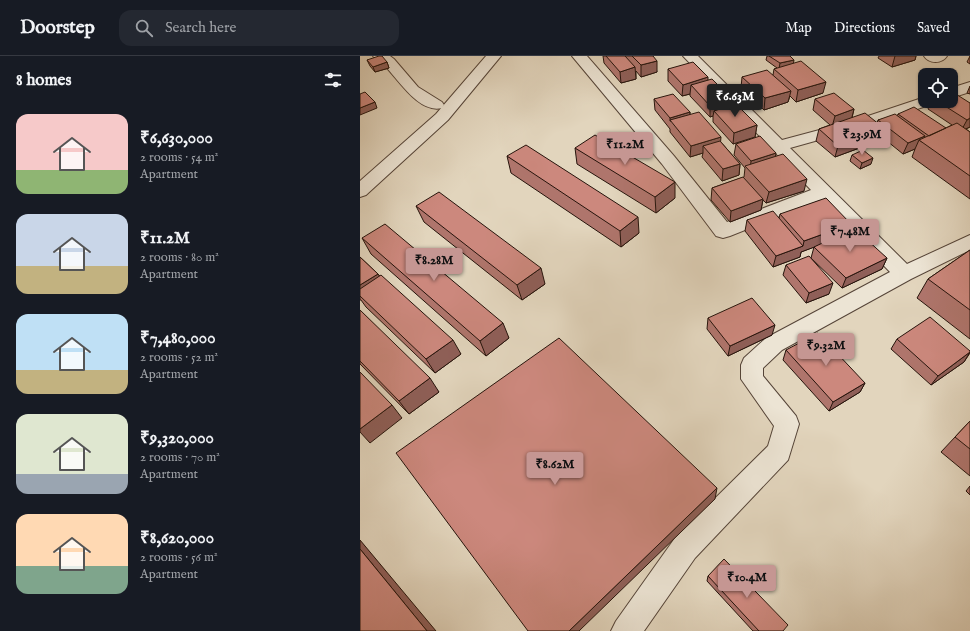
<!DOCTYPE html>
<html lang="en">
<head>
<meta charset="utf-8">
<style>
	:root { --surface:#171b24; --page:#242831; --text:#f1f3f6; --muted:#9ea1a6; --line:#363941; --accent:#c59692 }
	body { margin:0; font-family:"IM FELL English",serif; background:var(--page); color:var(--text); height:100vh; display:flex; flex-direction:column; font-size:15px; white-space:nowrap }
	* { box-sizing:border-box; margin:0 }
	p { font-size:13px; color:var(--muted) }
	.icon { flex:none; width:22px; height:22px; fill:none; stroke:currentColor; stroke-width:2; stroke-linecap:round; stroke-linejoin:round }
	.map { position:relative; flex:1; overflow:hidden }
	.details { display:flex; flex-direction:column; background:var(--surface); width:360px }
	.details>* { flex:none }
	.tools { position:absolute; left:558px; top:12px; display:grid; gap:8px }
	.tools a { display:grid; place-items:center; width:40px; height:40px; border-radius:8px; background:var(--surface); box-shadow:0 1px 3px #0004; font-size:20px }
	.price { position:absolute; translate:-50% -34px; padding:0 9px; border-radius:4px; background:var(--accent); color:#111; font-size:13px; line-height:26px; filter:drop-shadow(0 1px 2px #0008) }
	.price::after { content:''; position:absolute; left:50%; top:24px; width:12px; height:9px; margin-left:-6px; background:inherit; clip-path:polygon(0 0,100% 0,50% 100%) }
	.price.current { background:#222; color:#fff }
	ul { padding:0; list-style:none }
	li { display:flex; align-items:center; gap:12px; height:100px; padding:0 16px }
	li span { display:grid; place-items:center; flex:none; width:112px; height:80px; border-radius:12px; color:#555 }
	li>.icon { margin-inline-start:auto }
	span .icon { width:48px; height:48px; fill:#fffc; stroke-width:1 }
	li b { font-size:17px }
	h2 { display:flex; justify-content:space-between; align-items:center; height:48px; padding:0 16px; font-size:17px }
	header { display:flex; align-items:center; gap:24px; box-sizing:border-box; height:56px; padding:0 20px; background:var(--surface); border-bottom:1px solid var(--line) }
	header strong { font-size:19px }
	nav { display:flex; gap:22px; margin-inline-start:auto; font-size:14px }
	.search { width:280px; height:36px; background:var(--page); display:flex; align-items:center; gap:10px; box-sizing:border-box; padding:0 14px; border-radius:12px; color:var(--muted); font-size:15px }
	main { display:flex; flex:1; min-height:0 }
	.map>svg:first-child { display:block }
</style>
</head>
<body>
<header>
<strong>Doorstep</strong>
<div class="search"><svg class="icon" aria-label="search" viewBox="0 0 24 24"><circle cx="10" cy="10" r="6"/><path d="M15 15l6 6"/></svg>Search here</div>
<nav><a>Map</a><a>Directions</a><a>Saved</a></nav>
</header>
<main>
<section class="details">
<h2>8 homes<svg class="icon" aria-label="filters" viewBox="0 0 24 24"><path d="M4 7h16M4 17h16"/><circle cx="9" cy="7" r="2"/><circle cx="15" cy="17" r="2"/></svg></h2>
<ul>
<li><span style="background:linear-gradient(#f6c9c9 70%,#8fb573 0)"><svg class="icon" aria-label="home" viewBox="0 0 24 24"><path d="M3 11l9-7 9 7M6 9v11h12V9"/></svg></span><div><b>₹6,630,000</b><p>2 rooms · 54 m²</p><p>Apartment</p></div></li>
<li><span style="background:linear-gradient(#c9d6e8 65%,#c2b280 0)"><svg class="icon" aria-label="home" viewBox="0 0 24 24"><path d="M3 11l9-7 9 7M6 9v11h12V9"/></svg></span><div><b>₹11.2M</b><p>2 rooms · 80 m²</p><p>Apartment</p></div></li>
<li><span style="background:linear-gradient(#bfe0f5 70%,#c2b280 0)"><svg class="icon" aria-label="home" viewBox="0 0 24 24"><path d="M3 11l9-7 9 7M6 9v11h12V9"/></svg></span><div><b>₹7,480,000</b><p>2 rooms · 52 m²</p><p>Apartment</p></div></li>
<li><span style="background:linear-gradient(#dfe7d0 75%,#9aa5b1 0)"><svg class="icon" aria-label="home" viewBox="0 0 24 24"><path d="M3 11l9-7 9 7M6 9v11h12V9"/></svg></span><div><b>₹9,320,000</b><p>2 rooms · 70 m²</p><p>Apartment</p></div></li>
<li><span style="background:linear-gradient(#ffd9b3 65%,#7fa58c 0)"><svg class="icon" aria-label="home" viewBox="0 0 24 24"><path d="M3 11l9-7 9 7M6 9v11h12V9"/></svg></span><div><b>₹8,620,000</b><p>2 rooms · 56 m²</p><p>Apartment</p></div></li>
</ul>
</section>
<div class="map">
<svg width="610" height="575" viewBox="0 0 610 575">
	<rect width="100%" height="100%" fill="#e2d5bd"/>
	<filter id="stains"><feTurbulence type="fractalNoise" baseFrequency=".005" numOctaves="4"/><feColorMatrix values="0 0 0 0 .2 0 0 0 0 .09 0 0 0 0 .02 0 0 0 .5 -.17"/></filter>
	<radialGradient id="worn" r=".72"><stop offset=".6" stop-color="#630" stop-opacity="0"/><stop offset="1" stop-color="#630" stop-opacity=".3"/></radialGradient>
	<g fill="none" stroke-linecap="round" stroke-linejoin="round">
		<!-- minor casing -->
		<g stroke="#554438" stroke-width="2">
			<path id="minor" d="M13,0H30L34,3L58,31L82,46L84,49L82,52C59,58 38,23 25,10C21,6 16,4 13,0Z
				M212,0H227L314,100L367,166L451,134L323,0H338L422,84L493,65L565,41V45H575L572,48L505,71L430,92L547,208L610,179V194L551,223L422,294L403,312V320L436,360L439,368L428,404L335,502L284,575H251L256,565L315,482L408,390L414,370L381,323V309L384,302L406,282L530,216L460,144L370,180L363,182L356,180L302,108Z
				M564,0H587C582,8 569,8 564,0Z
				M610,26V36L591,42V32Z"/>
		</g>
		<!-- tertiary casing -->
		<g stroke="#554438" stroke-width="2">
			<path id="tertiary" d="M126,0H141L88,64L6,139L0,141V125L76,58Z"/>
		</g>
		<!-- minor -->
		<use href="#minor" fill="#ece4d4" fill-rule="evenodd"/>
		<!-- tertiary -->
		<use href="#tertiary" fill="#ece4d4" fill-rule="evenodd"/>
	</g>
	<!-- wall -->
	<path fill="#af756c" stroke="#26140c" d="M243,0H293L297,16L281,21L276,15V23L261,27L244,7Z
		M407,0H430L433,7L463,37L436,46L430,40L428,46L404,54L381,32L382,21L413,19L414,13L417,12L406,4Z
		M519,0H556L555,4L532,11L518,2Z
		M610,0V8L607,6Z
		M7,4L27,6L29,12L15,16L10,10Z
		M308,13L348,24L372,43L371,49L397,69L395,81L373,88L353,66V60L350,61L330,40V38L322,40L308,25Z
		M610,30V38L607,37Z
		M294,43L330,56V59L360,85L380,108L379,119L362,125L342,101L343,97L330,101L310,76V73L295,54Z
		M455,43L494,53L492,62L517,67L518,64L537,60L538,58L586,72L592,69L568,53L571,45H591L610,47V71L606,73L610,76V143L552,101L555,93L543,98L522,81L521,84L475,101L456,85L459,73L470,69L453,54Z
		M376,88L416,100L444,135L406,147L403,144L401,154L370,166L351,144L352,132L384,121L385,112L374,99Z
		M215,92L315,142L296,157L217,108Z
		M492,99L511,108L500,113L490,105Z
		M147,100L279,177L261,191L151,117Z
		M56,150L185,228L162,244L64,166Z
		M420,158L491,168L489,175L527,202L522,213L482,232L451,202L454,191L441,196L440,201L413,211L385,175L387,164L419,162Z
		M2,182L149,282L126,300L11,198Z
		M610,194V283L557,242L568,223Z
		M0,201L20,220L101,298L75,317L6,251L1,244H0Z
		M426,209L469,238L446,247L423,219Z
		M0,254L79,336L49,358L0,308Z
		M348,262L412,279L368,300L347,273Z
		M537,283L610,295V297L604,306L571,329L531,293Z
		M426,294L505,327L500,336L469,355L423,304Z
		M610,365V420L581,396Z
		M610,430V439L606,435Z
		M348,520L423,575H393L347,525Z"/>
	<!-- shaded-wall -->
	<path fill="#8f5f58" stroke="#26140c" d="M535,0H556L555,4L532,11Z
		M434,4L433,10L419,13L420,7Z
		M297,5V16L281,21V9Z
		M27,6L29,12L15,16L13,11Z
		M275,11L276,23L261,27L260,16Z
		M348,21V32L331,29L330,38L322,40L323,29Z
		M466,26L463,37L436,46L438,34Z
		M431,35L428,46L404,54L405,42Z
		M372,43L371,54L354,55L353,60L350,61V50Z
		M15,46L17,52L0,59V52Z
		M494,53L491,65L472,71L475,60Z
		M330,56L329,68L310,65V62Z
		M610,62V71L601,75L607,64Z
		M397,69L395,81L373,88L374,77Z
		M525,73L521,84L475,101L478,90Z
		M565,80L562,86L559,84L555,93L543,98L548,87Z
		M361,81L360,92L343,90V97L330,101L331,90Z
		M416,97L414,109L390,115L391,105Z
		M513,102L511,108L500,113L502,107Z
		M380,108L379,119L362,125L363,113Z
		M447,123L444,135L406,147L409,136Z
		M315,126V142L296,157L295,141Z
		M403,143L401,154L370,166L371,155Z
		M278,161L279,177L261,191L260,175Z
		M491,168L487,179L441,196L440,201L413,211L416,200L443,190L444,185Z
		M527,202L522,213L482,232L486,222Z
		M181,212L185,228L162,244L157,229Z
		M18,218L25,228L0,240V229Z
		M473,227L469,238L446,247L449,237Z
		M143,267L149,282L126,300L120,285Z
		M415,269L412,279L368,300L370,290Z
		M93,284L101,298L75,317L66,303Z
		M610,296L604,306L571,329L578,320Z
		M70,322L79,336L49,358L39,345Z
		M505,327L500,336L469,355L473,346Z
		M32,349L42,362L10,387L0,376V373Z
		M357,432L355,443L219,575H209Z
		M0,484L76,575H67L0,493Z"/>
	<!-- building -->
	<path fill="#cc887d" stroke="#26140c" d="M19,0H22L27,6L13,11L7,4Z
		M246,0H265L275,11L260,16Z
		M272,0H293L297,5L281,9Z
		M409,0H430L434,4L420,7Z
		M441,5L466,26L438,34L414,13Z
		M333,6L348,21L323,29L308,13Z
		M407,14L431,35L405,42L382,21Z
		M352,23L372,43L350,50L331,29Z
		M591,35L610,47V62L607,64L577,45H591Z
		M5,36L15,46L0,52V38Z
		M474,37L494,53L475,60L455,43Z
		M313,38L330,56L310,62L294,43Z
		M376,48L397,69L374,77L354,55Z
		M554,51L586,72L569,80L538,58Z
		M339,56L361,81L331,90L310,64Z
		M505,57L525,73L478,90L459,73Z
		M535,58L565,80L548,87L518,64Z
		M597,67L610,76V120L559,84Z
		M235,79L315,126L295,141L215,92Z
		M400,80L416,97L391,105L376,88Z
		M360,85L380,108L363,113L343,90Z
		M166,89L278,161L260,175L147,100Z
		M503,94L513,102L502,107L492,99Z
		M423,98L447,123L409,136L385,110Z
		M383,121L403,143L371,155L352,132Z
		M79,136L181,212L157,229L56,150Z
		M466,142L491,168L444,185L420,158Z
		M413,155L443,190L416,200L387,164Z
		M25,168L143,267L120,285L2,182Z
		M494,172L527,202L486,222L454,191Z
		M610,194V254L568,223Z
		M449,200L473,227L449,237L426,209Z
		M0,201L18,218L0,229Z
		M21,219L93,284L66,303L0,240V233Z
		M392,242L415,269L370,290L348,262Z
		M0,254L70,322L39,345L0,305Z
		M570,261L610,295V296L578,320L537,283Z
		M458,277L505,327L473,346L426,294Z
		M199,282L357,432L209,575H168L36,397Z
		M0,316L32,349L0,373Z
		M610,365V393L595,381Z
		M0,493L67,575H0Z
		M364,503L428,569L423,575H399L348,520Z"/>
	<rect width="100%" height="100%" filter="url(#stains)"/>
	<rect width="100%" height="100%" fill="url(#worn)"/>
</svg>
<div class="tools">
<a><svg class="icon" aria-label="locate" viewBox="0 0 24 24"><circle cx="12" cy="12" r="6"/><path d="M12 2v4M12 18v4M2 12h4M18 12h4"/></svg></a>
</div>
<b class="price current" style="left:375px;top:62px">₹6.63M</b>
<b class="price" style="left:502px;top:100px">₹23.9M</b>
<b class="price" style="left:265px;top:110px">₹11.2M</b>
<b class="price" style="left:490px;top:197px">₹7.48M</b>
<b class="price" style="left:74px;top:226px">₹8.28M</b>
<b class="price" style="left:466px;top:311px">₹9.32M</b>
<b class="price" style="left:195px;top:430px">₹8.62M</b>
<b class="price" style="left:387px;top:543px">₹10.4M</b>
</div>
</main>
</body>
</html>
